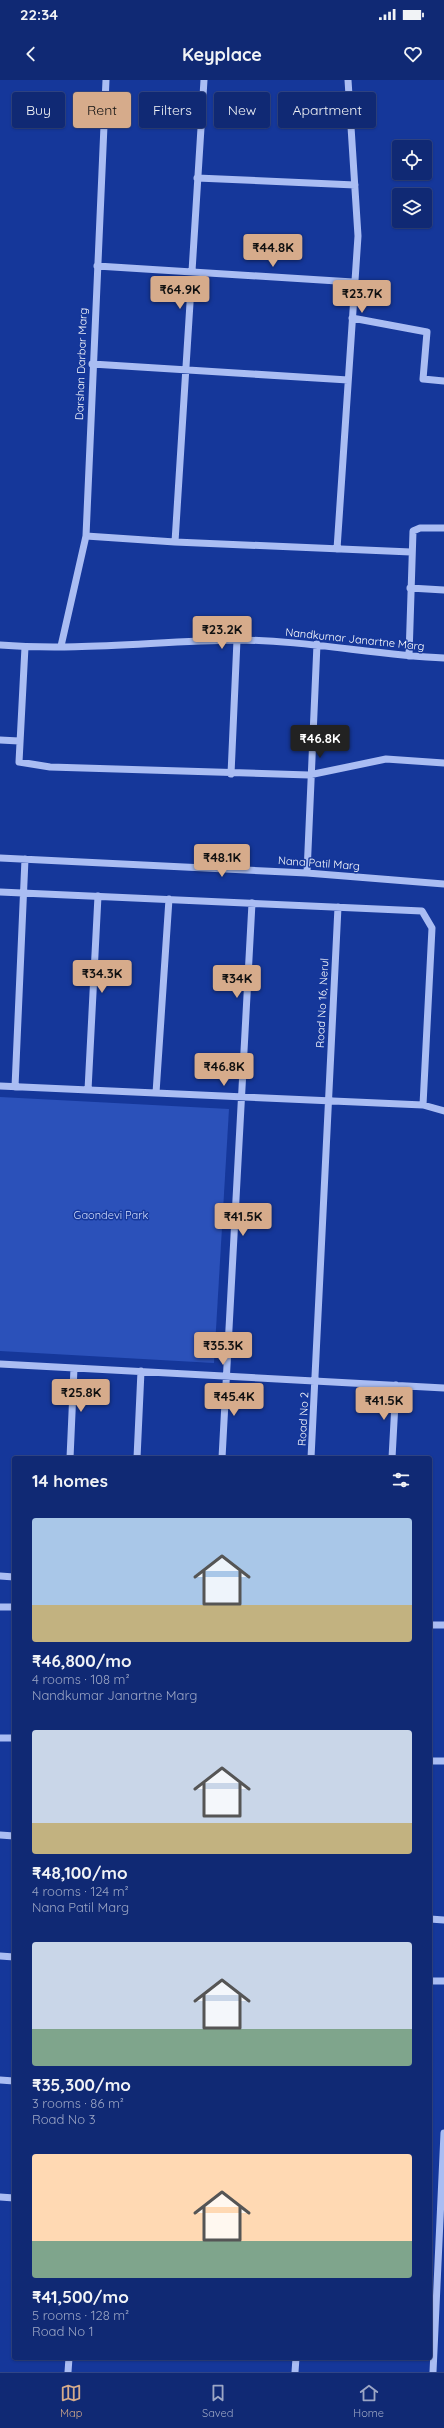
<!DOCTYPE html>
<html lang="en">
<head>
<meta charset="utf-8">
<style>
	:root { --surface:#102974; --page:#1e357c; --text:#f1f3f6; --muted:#9ca6c5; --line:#304586; --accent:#d6ab8b }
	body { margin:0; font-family:Quicksand,sans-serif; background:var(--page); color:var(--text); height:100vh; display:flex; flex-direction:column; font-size:15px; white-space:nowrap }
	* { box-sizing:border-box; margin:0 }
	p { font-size:13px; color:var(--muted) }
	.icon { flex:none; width:22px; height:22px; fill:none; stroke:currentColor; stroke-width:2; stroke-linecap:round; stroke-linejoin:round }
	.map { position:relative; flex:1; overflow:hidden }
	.sheet { position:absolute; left:12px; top:1376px; width:420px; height:904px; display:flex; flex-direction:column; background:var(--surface); border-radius:4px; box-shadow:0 1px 3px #0004,0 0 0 1px var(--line) }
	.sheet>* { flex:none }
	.hud { position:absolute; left:12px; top:12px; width:420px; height:36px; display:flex; gap:8px }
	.tools { position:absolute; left:392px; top:60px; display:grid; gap:8px }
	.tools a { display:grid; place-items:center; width:40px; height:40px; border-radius:4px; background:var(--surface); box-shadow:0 1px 3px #0004,0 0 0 1px var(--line); font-size:20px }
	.price { position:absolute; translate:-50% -34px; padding:0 9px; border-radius:4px; background:var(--accent); color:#111; font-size:13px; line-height:26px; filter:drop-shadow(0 1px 2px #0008) }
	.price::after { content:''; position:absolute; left:50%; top:24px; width:12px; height:9px; margin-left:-6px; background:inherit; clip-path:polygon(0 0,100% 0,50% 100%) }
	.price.active { background:#222; color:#fff }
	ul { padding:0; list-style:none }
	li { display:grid; align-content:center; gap:8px; height:212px; padding:0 20px }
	li span { display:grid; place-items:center; height:124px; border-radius:4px; color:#555 }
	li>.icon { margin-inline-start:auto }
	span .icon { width:72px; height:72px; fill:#fffc; stroke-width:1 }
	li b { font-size:17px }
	h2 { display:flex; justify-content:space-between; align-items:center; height:48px; padding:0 20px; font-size:17px }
	.chip { padding:0 14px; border-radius:4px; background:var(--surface); box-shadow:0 1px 3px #0004,0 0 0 1px var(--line); font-size:14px; line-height:36px }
	.chip.active { background:var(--accent); color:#111 }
	.status { display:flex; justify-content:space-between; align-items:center; height:28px; padding:0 20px; background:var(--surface); direction:ltr }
	.status svg { height:11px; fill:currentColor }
	header { display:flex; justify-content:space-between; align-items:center; height:52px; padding:0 20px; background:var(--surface); font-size:18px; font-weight:700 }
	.tab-bar { display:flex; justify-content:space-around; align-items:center; height:56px; border-top:1px solid var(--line); background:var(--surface); font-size:11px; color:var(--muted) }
	.tab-bar a { display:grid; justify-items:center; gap:2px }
	.tab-bar .active { color:var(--accent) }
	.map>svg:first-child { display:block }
</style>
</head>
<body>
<div class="status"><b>22:34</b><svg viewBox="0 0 49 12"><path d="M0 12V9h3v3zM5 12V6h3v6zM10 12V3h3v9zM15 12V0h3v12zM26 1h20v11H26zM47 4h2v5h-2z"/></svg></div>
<header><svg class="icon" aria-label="back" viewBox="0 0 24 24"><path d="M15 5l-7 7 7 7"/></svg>Keyplace<svg class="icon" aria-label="heart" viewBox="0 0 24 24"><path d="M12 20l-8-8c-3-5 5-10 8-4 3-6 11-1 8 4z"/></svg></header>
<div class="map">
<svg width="444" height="2292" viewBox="0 0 444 2292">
	<rect width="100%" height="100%" fill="#15379a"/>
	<!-- green -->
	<path fill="#2b51ba" d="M0,1017L229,1029L214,1283L0,1271Z"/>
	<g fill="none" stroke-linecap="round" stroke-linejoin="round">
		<!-- minor -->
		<path stroke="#aabdf3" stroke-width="7" d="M197,98L355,105
			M97,186L353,202
			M352,238L427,252L423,299L444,301
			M92,284L348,300
			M86,456L175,462L411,472
			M175,462L204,0
			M337,469L358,156L348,0
			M410,508L444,510
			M0,565C78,571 157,561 236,560C306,560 374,575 444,578
			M61,566L86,456L106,0
			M25,567L19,682L50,687L309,695L386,679L444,683
			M409,576L413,451L420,448H444
			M0,660L19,661
			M231,694L237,560
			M0,778L307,793L444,804
			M307,793L317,564
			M0,812L422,831L432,848L423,1025
			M0,1006L423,1025L444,1031
			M15,1007L25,779
			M88,1010L98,816
			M156,1013L169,819
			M0,1284L444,1308
			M70,1378L74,1288
			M137,1378L141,1291
			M222,1378L252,823
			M311,1378L338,827
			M392,1378L396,1305
			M0,1496L14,1497
			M0,1527H14
			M430,1545H444
			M0,1658H14
			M430,1681H444
			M0,1755L14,1756
			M430,1839L444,1840
			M0,1876L14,1877
			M430,1901H444
			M0,2000L14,2001
			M0,2117L14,2118
			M68,2292L69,2278
			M295,2292L296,2278
			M433,2292L444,2053"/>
	</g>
	<g text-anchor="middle" stroke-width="3" stroke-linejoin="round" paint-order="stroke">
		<!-- street labels -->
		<g font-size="11" fill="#fff" stroke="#15379a">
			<text transform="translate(81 284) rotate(-88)" y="4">Darshan Darbar Marg</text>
			<text transform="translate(355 559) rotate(6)" y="4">Nandkumar Janartne Marg</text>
			<text transform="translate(319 783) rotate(4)" y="4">Nana Patil Marg</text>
			<text transform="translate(322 923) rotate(-87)" y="4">Road No 16, Nerul</text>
			<text transform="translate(303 1339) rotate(-87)" y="4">Road No 2</text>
		</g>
		<!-- park labels -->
		<g font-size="11" fill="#d1ddfd" stroke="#15379a">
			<text x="111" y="1139">Gaondevi Park</text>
		</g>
	</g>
</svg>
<div class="tools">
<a><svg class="icon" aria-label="locate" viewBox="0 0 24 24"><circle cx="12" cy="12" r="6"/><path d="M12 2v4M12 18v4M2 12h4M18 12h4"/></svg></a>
<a><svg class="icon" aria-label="layers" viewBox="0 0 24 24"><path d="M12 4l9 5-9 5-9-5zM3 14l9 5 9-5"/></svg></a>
</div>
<b class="price" style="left:273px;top:188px">₹44.8K</b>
<b class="price" style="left:180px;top:230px">₹64.9K</b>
<b class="price" style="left:362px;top:234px">₹23.7K</b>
<b class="price" style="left:222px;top:570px">₹23.2K</b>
<b class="price active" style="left:320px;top:679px">₹46.8K</b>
<b class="price" style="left:222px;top:798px">₹48.1K</b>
<b class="price" style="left:102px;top:914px">₹34.3K</b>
<b class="price" style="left:237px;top:919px">₹34K</b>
<b class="price" style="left:224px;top:1007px">₹46.8K</b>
<b class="price" style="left:243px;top:1157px">₹41.5K</b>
<b class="price" style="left:223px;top:1286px">₹35.3K</b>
<b class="price" style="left:81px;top:1333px">₹25.8K</b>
<b class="price" style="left:234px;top:1337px">₹45.4K</b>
<b class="price" style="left:384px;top:1341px">₹41.5K</b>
<div class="hud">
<a class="chip">Buy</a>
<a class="chip active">Rent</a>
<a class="chip">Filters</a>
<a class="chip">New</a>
<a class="chip">Apartment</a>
</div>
<section class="sheet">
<h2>14 homes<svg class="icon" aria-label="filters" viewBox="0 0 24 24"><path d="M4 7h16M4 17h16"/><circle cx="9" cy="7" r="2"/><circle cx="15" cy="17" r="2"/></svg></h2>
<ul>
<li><span style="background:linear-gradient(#a9c7e8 70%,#c2b280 0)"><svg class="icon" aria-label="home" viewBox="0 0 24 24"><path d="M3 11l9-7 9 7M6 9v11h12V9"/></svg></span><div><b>₹46,800/mo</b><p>4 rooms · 108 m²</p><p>Nandkumar Janartne Marg</p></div></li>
<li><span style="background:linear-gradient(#c9d6e8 75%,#c2b280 0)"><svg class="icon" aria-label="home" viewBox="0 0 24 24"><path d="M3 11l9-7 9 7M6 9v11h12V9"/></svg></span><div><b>₹48,100/mo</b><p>4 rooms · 124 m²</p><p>Nana Patil Marg</p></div></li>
<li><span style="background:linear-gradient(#c9d6e8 70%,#7fa58c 0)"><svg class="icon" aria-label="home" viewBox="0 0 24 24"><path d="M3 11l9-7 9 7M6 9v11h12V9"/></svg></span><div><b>₹35,300/mo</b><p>3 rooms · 86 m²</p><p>Road No 3</p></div></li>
<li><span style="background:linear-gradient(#ffd9b3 70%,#7fa58c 0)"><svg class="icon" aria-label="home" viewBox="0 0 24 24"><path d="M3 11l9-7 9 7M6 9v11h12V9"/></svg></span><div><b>₹41,500/mo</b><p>5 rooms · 128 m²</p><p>Road No 1</p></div></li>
</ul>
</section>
</div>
<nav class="tab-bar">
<a class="active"><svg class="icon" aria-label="map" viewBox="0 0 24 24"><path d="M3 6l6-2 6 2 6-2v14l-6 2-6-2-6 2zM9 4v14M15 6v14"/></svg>Map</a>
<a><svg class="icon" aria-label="saved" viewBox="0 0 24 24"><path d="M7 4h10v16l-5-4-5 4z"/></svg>Saved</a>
<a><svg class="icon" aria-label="home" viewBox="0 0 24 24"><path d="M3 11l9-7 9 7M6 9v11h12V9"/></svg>Home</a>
</nav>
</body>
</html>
